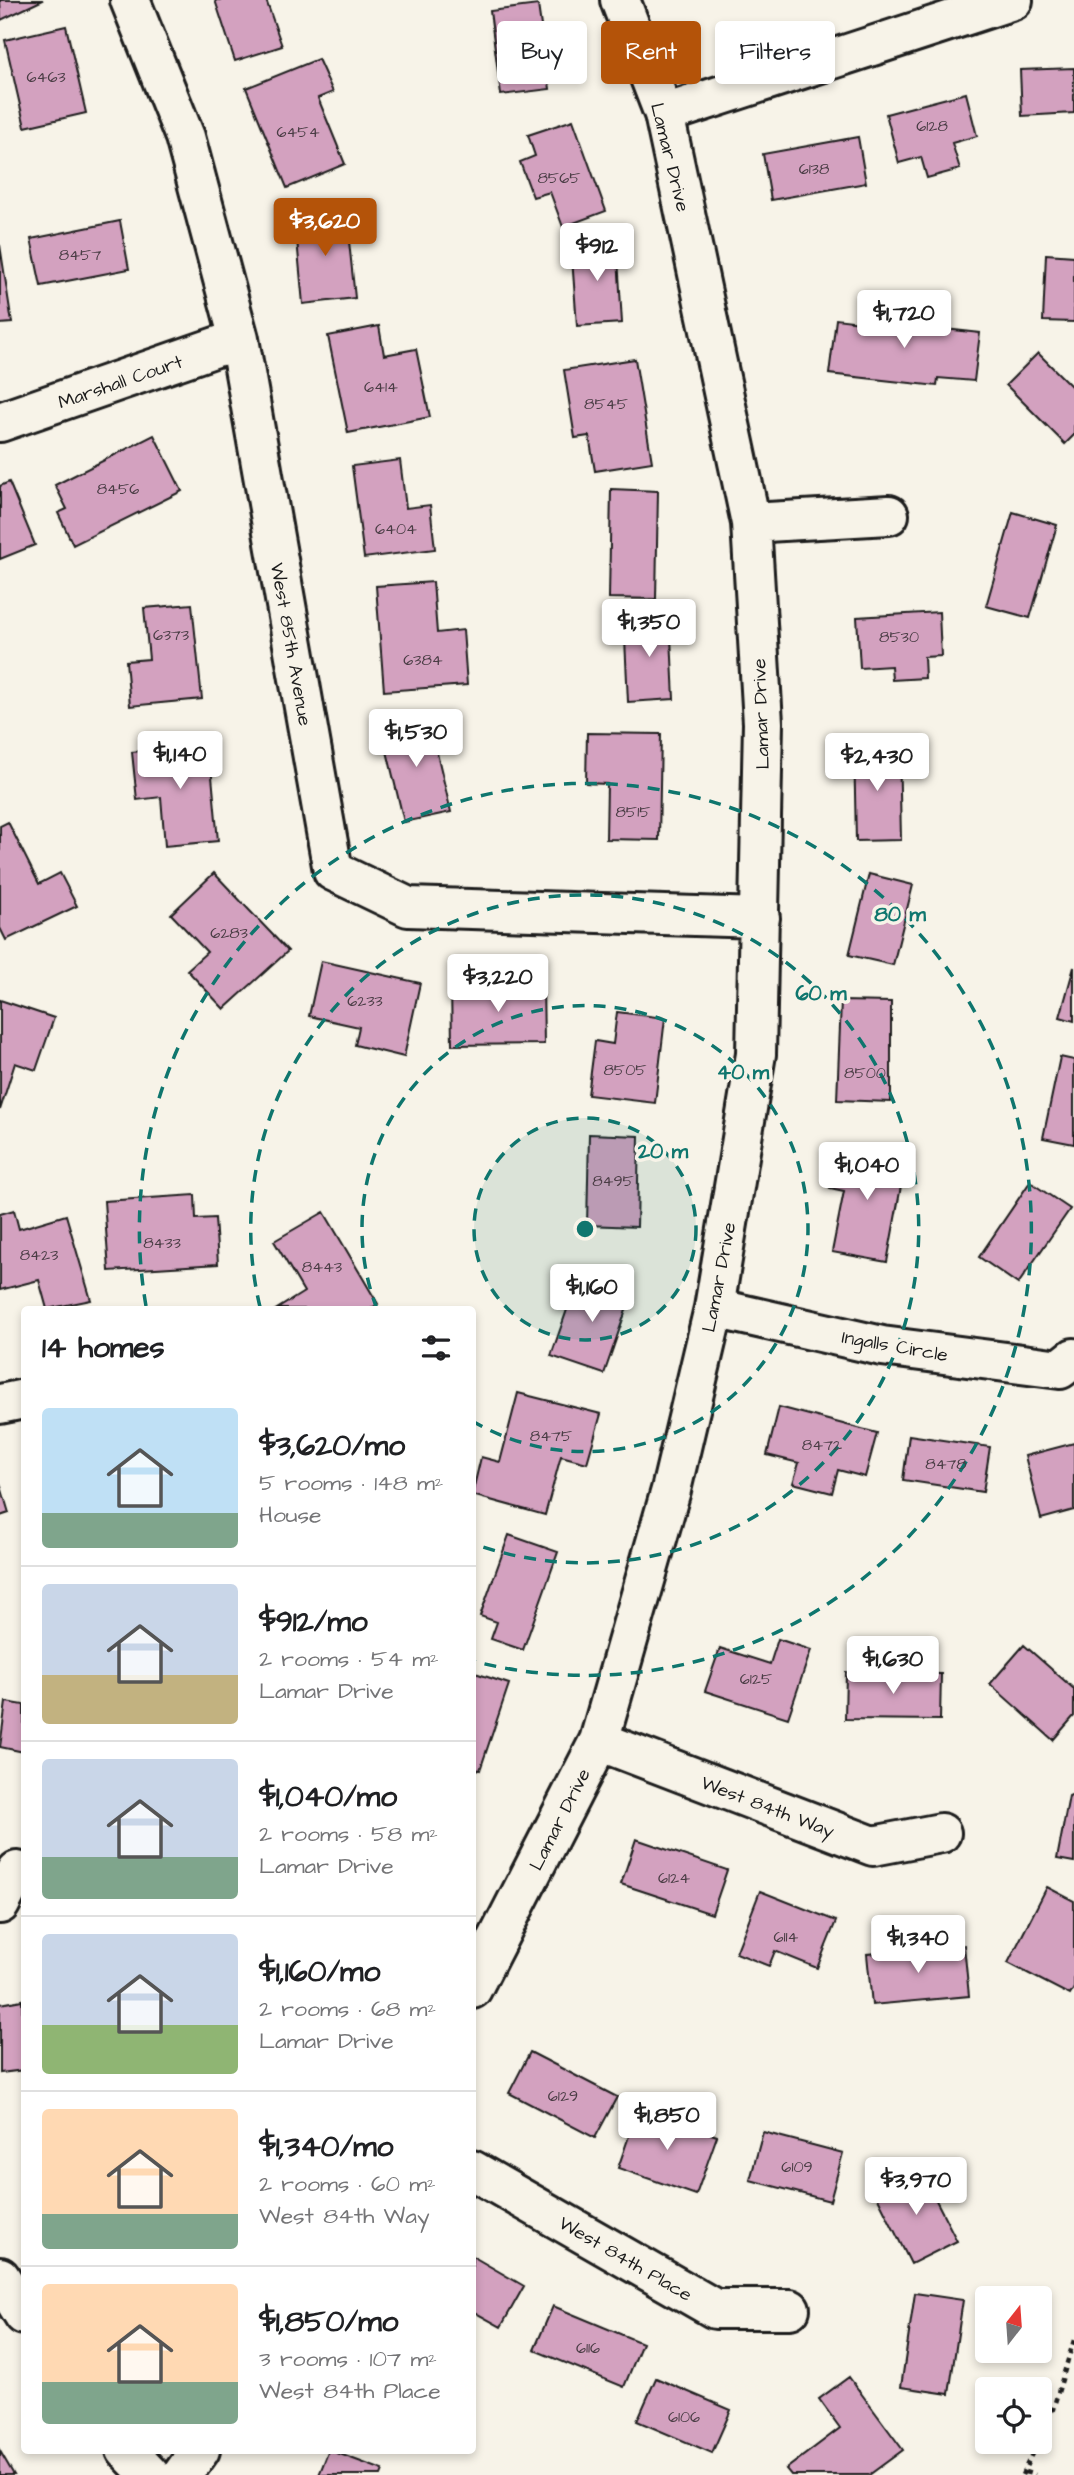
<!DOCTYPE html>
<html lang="en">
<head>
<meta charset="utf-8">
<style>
	:root { --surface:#fff; --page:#f2f2f2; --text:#202124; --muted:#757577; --line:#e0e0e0; --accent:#b45309 }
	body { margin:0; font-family:"Architects Daughter",sans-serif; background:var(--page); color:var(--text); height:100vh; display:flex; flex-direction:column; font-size:26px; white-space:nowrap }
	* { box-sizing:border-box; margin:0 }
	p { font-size:23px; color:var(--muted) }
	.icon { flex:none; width:38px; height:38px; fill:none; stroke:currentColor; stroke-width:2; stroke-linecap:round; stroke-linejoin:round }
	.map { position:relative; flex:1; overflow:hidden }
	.panel { position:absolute; left:21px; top:1306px; width:455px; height:1148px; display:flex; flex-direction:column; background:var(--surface); border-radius:7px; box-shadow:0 4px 10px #0003 }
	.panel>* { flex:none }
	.top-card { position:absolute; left:497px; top:21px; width:471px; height:63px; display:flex; gap:14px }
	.needle { width:46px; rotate:17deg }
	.tools { position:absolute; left:975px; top:2286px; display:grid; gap:14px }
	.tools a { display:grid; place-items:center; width:77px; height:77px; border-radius:7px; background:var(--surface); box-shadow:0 4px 10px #0003; font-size:35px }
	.price { position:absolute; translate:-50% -60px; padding:0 16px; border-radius:7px; background:#fff; color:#222; font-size:23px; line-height:46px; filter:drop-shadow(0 2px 4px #0008) }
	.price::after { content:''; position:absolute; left:50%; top:42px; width:21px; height:16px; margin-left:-10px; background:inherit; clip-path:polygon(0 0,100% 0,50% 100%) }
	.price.selected { background:var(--accent); color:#fff }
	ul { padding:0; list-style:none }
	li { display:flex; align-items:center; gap:21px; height:175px; padding:0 21px }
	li+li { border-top:2px solid var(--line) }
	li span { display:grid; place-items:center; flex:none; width:196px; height:140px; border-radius:7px; color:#555 }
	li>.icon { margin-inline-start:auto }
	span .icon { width:84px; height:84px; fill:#fffc; stroke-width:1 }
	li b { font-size:30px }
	h2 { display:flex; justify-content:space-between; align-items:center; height:84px; padding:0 21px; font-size:30px }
	.chip { padding:0 24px; border-radius:7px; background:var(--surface); box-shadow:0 4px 10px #0003; font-size:24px; line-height:63px }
	.chip.selected { background:var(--accent); color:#fff }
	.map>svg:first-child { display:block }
</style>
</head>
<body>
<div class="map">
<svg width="1074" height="2475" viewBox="0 0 1074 2475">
	<rect width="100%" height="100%" fill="#f7f3e8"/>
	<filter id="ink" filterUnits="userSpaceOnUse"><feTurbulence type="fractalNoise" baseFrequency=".0143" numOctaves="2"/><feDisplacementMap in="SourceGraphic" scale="14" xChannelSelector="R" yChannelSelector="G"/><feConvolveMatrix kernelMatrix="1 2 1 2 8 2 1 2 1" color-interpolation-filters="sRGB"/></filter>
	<g filter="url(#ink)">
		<!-- building -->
		<path fill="#d3a1bf" stroke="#1c1c1c" stroke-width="2" d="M0,0H43L1,20Z
			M215,0H266L282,46L235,61Z
			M538,5L550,89L501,95L490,11Z
			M66,26L86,113L25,127L5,40Z
			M318,59L333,92L318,98L345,164L287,188L246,88Z
			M1074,68V113L1022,116L1020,70Z
			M966,93L977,136L952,143L960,169L927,178L921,157L899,163L886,114Z
			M573,120L606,211L563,227L550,192L533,197L520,162L535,156L528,135Z
			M858,137L866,183L771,200L763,154Z
			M346,213L355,298L303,304L295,218Z
			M120,221L129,269L41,286L31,239Z
			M617,241L622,323L577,326L571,244Z
			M0,245L12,323L0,324Z
			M1046,254L1074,256V322L1043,321Z
			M897,306L938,310L936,328L980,333L974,381L938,378L937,386L829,374L836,319L894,326Z
			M379,326L384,355L416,349L430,417L348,433L328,336Z
			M1038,353L1074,389V435L1065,444L1006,385Z
			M635,359L652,462L595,471L589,436L575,438L564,370Z
			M154,435L182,491L73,545L58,513L67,509L55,485Z
			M400,460L406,508L430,505L435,549L364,558L352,466Z
			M9,482L35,545L0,559V486Z
			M611,489L658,491L656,599L609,598Z
			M1013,512L1057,525L1030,618L986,606Z
			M433,582L437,633L463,630L467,685L384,691L376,586Z
			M192,604L202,699L130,706L126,661L149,659L144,608Z
			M939,612L941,656L924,657L925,678L892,680L891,666L860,668L857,617Z
			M670,616L674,699L628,702L624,618Z
			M428,715L451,812L404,822L381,726Z
			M587,733L661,734L659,840L606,839L607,784L586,783Z
			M209,744L218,841L165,846L161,797L137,800L132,752Z
			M899,744L901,840L856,841L854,745Z
			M8,822L39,884L60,873L77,906L6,940L0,928V826Z
			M214,873L288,951L224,1009L187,970L207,952L171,914Z
			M869,874L913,885L893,965L849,955Z
			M321,961L420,983L404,1057L355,1045L359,1027L309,1016Z
			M1074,967V1021L1060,1017Z
			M543,983L544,1044L452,1045L451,984Z
			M0,1000L54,1018L36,1070L15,1063L0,1110Z
			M841,1001L891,1002V1102L837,1100Z
			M617,1012L665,1018L655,1103L588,1095L595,1041L613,1044Z
			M1060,1057L1074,1060V1144L1043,1138Z
			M589,1134L639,1136L637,1227L587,1225Z
			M838,1146L906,1159L887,1262L832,1252L844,1191L830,1188Z
			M1030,1182L1070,1209L1018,1284L979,1257Z
			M195,1195L196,1219L215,1218L218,1264L109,1271L104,1201Z
			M14,1210L19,1229L66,1215L91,1300L47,1309L39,1280L0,1290V1214Z
			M324,1212L378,1304L370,1309H277L304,1292L274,1241Z
			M579,1275L632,1293L604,1374L551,1356Z
			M518,1393L601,1414L587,1463L561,1456L545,1515L472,1495L481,1457L500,1462Z
			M779,1407L877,1433L865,1477L838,1470L832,1493L793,1483L799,1463L767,1455Z
			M909,1435L990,1447L983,1492L903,1480Z
			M1074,1443V1510L1041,1519L1025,1456Z
			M0,1483L9,1513L0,1516Z
			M509,1535L558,1552L523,1650L491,1639L497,1622L480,1616Z
			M778,1639L811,1650L788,1718L705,1691L720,1648L770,1664Z
			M1024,1645L1074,1689V1716L1053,1740L990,1684Z
			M472,1672L509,1684L480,1770L472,1768Z
			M846,1672L941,1674L940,1720L845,1719Z
			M6,1702L24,1705V1752L0,1747Z
			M1074,1794V1862L1057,1859L1069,1796Z
			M636,1839L727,1870L712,1914L621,1884Z
			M1047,1887L1074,1901V1988L1070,1995L1008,1963Z
			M760,1891L836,1921L817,1968L775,1951L769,1966L736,1953Z
			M964,1945L969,1996L872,2005L867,1954Z
			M22,2000L24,2070L0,2073V2004Z
			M530,2052L617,2097L595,2138L509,2093Z
			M638,2110L717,2136L696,2195L618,2168Z
			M763,2132L843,2153L830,2201L750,2180Z
			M920,2169L957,2241L911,2264L875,2192Z
			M472,2256L524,2286L501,2327L472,2311Z
			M915,2293L963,2300L949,2394L901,2387Z
			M553,2306L642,2343L624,2387L534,2350Z
			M849,2377L903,2450L869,2475H791L786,2469L840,2428L819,2399Z
			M656,2378L731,2410L712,2453L637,2421Z
			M329,2450L383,2470L381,2475H319Z
			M0,2451L14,2475H0Z"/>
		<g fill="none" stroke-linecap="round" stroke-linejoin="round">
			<!-- minor casing -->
			<g stroke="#1c1c1c" stroke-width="44">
				<path id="minor" d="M130,0L185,137L239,339L333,871L408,907L760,918
					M664,114L1013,0
					M0,422L239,339
					M751,523L889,515
					M714,1308L882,1346L1060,1369L1074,1358
					M0,1404L24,1399
					M599,1741L873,1846L941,1833
					M0,1904L17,1871
					M472,1989L599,1741L671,1490L714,1308L756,1054L763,723L751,523L664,114L620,0
					M472,2170L715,2309H790
					M0,2277L24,2315
					M126,2450L150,2475
					M182,2475L200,2450"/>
			</g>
			<!-- path -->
			<path stroke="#1c1c1c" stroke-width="4.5" stroke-dasharray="5 5" stroke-linecap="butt" d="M1040,2439L1053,2409L1074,2340
				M1025,2472L1035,2475
				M1022,2475L1038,2441"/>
			<!-- minor -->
			<use href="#minor" stroke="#f7f3e8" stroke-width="38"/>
		</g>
	</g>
	<!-- distance rings -->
	<circle cx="585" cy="1229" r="111" fill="#0f766e" fill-opacity=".12"/>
	<g fill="none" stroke="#0f766e" stroke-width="3.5" stroke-dasharray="12 9">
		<circle cx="585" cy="1229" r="111"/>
		<path d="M377 1309A223 223 0 1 1 474 1422"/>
		<path d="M260 1307A334 334 0 1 1 474 1544"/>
		<path d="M146 1306A446 446 0 1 1 473 1661"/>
	</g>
	<g text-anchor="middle" stroke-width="7" stroke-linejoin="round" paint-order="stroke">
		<!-- number labels -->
		<g font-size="16" fill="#4a3d45">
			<text x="46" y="82">6463</text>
			<text x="932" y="131">6128</text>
			<text x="298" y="137">6454</text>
			<text x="814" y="174">6138</text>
			<text x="559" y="183">8565</text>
			<text x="80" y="260">8457</text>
			<text x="381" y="392">6414</text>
			<text x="606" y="409">8545</text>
			<text x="118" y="494">8456</text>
			<text x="396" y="534">6404</text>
			<text x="171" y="640">6373</text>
			<text x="899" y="642">8530</text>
			<text x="423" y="665">6384</text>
			<text x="633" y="817">8515</text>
			<text x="229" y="938">6283</text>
			<text x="365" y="1006">6233</text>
			<text x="625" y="1075">8505</text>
			<text x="865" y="1078">8500</text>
			<text x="613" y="1186">8495</text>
			<text x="162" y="1248">8433</text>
			<text x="39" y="1260">8423</text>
			<text x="322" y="1272">8443</text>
			<text x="551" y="1441">8475</text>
			<text x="822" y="1450">8472</text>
			<text x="946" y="1469">8478</text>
			<text x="756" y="1684">6125</text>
			<text x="674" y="1883">6124</text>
			<text x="786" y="1942">6114</text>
			<text x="563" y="2101">6129</text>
			<text x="797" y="2172">6109</text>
			<text x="588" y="2353">6116</text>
			<text x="684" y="2422">6106</text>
		</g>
		<!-- street labels -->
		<g font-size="19" fill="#1c1c1c" stroke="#f7f3e8">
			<text transform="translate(671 157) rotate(76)" y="7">Lamar Drive</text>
			<text transform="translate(120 381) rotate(-19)" y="7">Marshall Court</text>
			<text transform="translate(292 644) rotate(80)" y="7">West 85th Avenue</text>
			<text transform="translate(760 714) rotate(-92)" y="7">Lamar Drive</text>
			<text transform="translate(718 1277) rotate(-79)" y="7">Lamar Drive</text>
			<text transform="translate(895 1345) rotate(10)" y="7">Ingalls Circle</text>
			<text transform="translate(768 1806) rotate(21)" y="7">West 84th Way</text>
			<text transform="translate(559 1819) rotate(-63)" y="7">Lamar Drive</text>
			<text transform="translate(626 2258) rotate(30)" y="7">West 84th Place</text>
		</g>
	</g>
	<circle cx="585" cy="1229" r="10" fill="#0f766e" stroke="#f7f3e8" stroke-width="3.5"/>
	<g font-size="21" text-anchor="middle" font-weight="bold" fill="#0f766e" stroke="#f7f3e8" stroke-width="7" stroke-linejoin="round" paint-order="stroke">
		<text x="900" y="921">80 m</text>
		<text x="821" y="1000">60 m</text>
		<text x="743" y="1079">40 m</text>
		<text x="663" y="1158">20 m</text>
	</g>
</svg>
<div class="tools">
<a><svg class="needle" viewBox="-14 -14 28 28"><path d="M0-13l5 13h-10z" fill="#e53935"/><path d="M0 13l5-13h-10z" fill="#757577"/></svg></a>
<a><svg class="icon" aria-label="locate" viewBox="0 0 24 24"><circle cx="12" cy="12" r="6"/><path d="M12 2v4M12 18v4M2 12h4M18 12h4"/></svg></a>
</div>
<b class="price selected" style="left:325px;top:258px">$3,620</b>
<b class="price" style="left:597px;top:283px">$912</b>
<b class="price" style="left:904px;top:350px">$1,720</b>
<b class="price" style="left:649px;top:659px">$1,350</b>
<b class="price" style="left:416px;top:769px">$1,530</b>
<b class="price" style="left:180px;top:791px">$1,140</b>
<b class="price" style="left:877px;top:793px">$2,430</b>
<b class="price" style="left:498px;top:1014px">$3,220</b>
<b class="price" style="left:867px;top:1202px">$1,040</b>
<b class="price" style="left:592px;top:1324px">$1,160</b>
<b class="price" style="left:893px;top:1696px">$1,630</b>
<b class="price" style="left:918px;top:1975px">$1,340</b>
<b class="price" style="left:667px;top:2152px">$1,850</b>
<b class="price" style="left:916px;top:2217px">$3,970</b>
<div class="top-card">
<a class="chip">Buy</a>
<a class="chip selected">Rent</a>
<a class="chip">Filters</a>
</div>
<section class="panel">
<h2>14 homes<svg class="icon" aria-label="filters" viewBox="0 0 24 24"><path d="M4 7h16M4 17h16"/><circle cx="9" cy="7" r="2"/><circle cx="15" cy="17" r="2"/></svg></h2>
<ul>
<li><span style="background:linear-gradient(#bfe0f5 75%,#7fa58c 0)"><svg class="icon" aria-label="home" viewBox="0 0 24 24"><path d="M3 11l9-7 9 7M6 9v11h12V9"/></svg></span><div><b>$3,620/mo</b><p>5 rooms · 148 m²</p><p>House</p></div></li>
<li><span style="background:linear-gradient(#c9d6e8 65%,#c2b280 0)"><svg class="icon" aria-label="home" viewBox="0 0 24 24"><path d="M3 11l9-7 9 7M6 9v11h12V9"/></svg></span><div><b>$912/mo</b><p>2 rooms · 54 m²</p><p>Lamar Drive</p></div></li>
<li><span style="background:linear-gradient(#c9d6e8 70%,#7fa58c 0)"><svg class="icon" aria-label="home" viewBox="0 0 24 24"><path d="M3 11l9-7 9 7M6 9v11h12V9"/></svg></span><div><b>$1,040/mo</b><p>2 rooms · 58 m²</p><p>Lamar Drive</p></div></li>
<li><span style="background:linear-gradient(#c9d6e8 65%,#8fb573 0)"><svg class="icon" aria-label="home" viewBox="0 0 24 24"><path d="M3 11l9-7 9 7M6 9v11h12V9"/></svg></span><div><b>$1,160/mo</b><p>2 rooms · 68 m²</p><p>Lamar Drive</p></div></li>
<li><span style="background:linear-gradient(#ffd9b3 75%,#7fa58c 0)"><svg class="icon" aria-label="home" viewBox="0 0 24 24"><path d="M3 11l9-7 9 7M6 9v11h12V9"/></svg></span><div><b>$1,340/mo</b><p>2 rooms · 60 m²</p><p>West 84th Way</p></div></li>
<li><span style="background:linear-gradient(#ffd9b3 70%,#7fa58c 0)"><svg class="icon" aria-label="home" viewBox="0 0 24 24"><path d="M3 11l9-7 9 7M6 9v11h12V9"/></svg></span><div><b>$1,850/mo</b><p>3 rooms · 107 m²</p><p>West 84th Place</p></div></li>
</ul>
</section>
</div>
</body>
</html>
